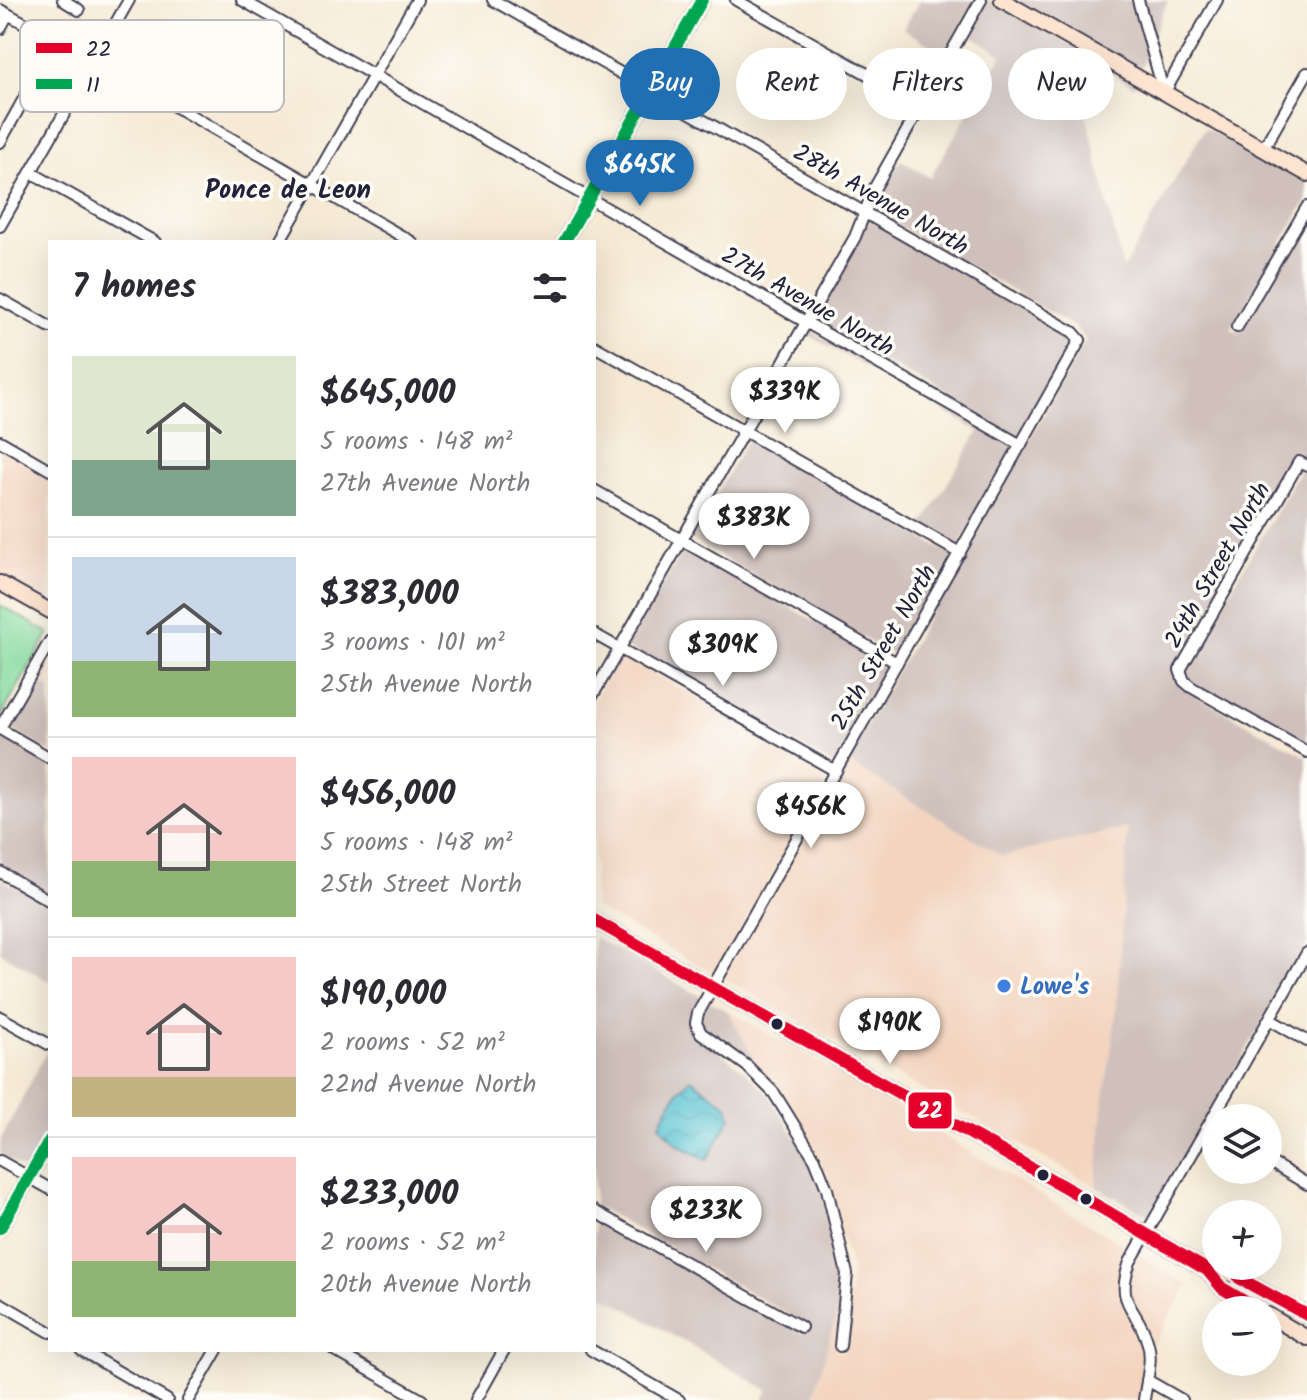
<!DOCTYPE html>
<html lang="en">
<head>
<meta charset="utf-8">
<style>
	:root { --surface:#fff; --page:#f7f7f7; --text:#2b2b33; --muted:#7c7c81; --line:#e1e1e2; --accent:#1f6fb2 }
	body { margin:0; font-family:Kalam,sans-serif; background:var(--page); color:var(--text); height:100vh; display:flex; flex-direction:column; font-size:30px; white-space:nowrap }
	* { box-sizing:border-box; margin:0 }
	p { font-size:26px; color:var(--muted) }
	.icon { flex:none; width:44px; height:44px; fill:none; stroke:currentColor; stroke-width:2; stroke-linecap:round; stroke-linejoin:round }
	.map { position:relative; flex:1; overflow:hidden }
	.side { position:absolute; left:48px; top:240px; width:548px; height:1112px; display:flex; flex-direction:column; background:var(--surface); border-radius:0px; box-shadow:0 8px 32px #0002 }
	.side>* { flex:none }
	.top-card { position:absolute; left:620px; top:48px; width:566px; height:72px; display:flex; gap:16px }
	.fabs { position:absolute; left:1202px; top:1104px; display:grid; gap:16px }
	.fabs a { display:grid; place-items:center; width:80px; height:80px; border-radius:50%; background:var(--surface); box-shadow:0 8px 32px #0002; font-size:40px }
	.price { position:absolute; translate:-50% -68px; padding:0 18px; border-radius:28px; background:#fff; color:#222; font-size:26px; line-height:52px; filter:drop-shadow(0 2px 4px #0008) }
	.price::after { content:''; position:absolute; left:50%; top:48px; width:24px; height:18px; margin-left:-12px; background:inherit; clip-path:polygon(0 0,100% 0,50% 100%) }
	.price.selected { background:var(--accent); color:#fff }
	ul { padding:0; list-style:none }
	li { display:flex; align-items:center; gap:24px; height:200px; padding:0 24px }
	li+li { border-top:2px solid var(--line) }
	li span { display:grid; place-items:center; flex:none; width:224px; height:160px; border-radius:0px; color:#555 }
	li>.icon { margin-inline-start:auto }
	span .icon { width:96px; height:96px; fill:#fffc; stroke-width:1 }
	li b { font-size:34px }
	h2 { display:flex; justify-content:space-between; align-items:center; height:96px; padding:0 24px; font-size:34px }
	.tag { padding:0 28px; border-radius:36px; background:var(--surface); box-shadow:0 8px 32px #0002; font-size:28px; line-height:72px }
	.tag.selected { background:var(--accent); color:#fff }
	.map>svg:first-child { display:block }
</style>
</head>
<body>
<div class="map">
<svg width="1307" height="1400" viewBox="0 0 1307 1400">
	<defs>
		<pattern id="water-waves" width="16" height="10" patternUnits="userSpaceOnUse" patternTransform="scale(2)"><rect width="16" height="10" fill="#56c2d1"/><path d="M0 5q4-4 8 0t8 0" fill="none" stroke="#4ba6b4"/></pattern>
	</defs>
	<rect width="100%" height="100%" fill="#fdfcf7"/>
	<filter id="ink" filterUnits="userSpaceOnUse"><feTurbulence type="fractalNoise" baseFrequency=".0125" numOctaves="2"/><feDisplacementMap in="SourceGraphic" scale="16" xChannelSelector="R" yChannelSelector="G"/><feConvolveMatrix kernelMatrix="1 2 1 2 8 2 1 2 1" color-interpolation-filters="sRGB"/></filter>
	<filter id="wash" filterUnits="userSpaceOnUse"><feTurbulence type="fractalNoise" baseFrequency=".006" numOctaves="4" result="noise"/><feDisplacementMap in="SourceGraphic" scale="32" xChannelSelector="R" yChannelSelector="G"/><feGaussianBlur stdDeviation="1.8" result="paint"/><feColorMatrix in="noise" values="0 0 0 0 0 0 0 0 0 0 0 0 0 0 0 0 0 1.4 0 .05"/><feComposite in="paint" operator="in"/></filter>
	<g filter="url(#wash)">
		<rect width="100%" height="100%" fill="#f6ead5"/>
		<!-- built -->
		<path fill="#f3d4bf" d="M0,447L50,476V603L0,575Z
			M50,650V689L33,680Z
			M621,655L830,773L715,974L594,907V701Z
			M849,764L1002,856L1128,828L1116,1017L1104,1098L1096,1187L723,978L837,777L840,779Z
			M728,1011L855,1082L1132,1251L1120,1277V1295L1145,1349L1140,1400H813L837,1312L833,1233L843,1275L835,1351H844L852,1273L819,1157L799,1122L764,1077Z
			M1139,1255L1188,1285L1153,1344L1128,1293L1129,1279Z"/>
		<!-- industrial -->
		<path fill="#cfc0bb" d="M920,0H976L945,54L903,29Z
			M986,0H992L1136,82L1134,87L1071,49L1123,269L1205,128L1307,184V199L1231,329L1238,333L1307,216V460L1298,456L1176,668L1185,689L1191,693L1307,757V944L1151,1217L1096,1187L1104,1098L1116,1016L1128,828L1002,856L850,764L841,779L837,777L1086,340L1075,327L870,209L901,160L930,178L1002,55L966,32Z
			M1011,0H1134L1148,51L1139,73Z
			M1143,0H1168L1153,37Z
			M866,218L1070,335L1074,341L1020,439L812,320Z
			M807,329L1015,447L958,547L922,526L979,431L805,333Z
			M748,439L954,556L895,656L690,539Z
			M1301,468L1307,472V746L1193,683L1185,670Z
			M685,547L891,665L834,765L626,647Z
			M32,680L50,689V752L6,726Z
			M1,735L50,763V895L0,867Z
			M0,878L50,906V982L0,952Z
			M594,937L702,997L692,1026L697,1036L744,1070L770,1097L811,1162L823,1191L839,1270L837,1312L813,1400H763L768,1390L594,1290V1216L802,1333L807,1325L594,1205Z
			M709,1001L728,1011L764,1077L705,1030L701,1022L702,1014Z
			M48,1049L50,1050V1131L27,1171L0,1155V1141Z"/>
		<!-- park -->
		<path fill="#84da9d" stroke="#537e6c" stroke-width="2" d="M0,605L49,633L0,718Z"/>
		<!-- water -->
		<path fill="url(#water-waves)" stroke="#3c7286" stroke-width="2" d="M691,1079L728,1106L731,1117L707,1160L677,1144L660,1125C667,1107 676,1091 691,1079Z"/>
	</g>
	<g filter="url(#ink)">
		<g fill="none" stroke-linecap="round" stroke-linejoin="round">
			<!-- street casing -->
			<g stroke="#424052" stroke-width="14">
				<path id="street" d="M63,0L79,10
					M242,0L1021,445
					M493,0L1073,332L1080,340L698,1013L696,1023L701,1033L747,1066L774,1093L815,1159L827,1189L847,1274L840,1346
					M736,0L922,105
					M1138,0L1164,93
					M0,10L94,60L412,242
					M0,29L8,14
					M1164,93L1217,0
					M0,142L56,41
					M1263,149L1307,73
					M32,173L155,242
					M0,226L129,0
					M279,242L417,0
					M0,299L50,327
					M1237,327L1307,207
					M594,346L960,553
					M0,441L50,470
					M1307,466L1299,462L1180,670L1184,681L1191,687L1307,752
					M594,490L897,663
					M594,634L836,771
					M594,693L855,237L874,189L981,0
					M0,728L50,641
					M0,729L50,758
					M0,872L50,901
					M0,1017L50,1045
					M1269,1019L1307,1041
					M0,1161L50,1189
					M1268,1161L1307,1184
					M594,1211L801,1327
					M0,1303L50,1332
					M81,1350L167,1400
					M334,1350L422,1400
					M591,1350L679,1400
					M1147,1380L1182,1400
					M188,1400L217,1350
					M476,1400L504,1350
					M1144,1400C1146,1383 1153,1360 1148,1344C1138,1306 1114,1307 1130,1262L1307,953"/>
			</g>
			<!-- secondary casing -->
			<g stroke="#424052" stroke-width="18">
				<path id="secondary" d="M1002,0L1307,174
					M564,242L702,0
					M0,583L50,611
					M594,920L1105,1210L1207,1270L1222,1288L1259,1310
					M0,1228L50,1140
					M1207,1270L1230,1273L1307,1315
					M1268,1315L1307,1338"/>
			</g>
			<!-- street -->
			<use href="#street" stroke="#fff" stroke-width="10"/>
			<!-- secondary -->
			<use href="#secondary" stroke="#fde4d0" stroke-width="14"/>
			<!-- bus-1 casing -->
			<g stroke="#fdfcf7" stroke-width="18">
				<path id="bus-1" d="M594,920L1105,1210L1207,1270L1222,1288L1259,1310
					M1239,1278L1307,1315"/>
			</g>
			<!-- bus-2 casing -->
			<g stroke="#fdfcf7" stroke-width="18">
				<path id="bus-2" d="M564,242L702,0
					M0,1228L50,1140"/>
			</g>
			<!-- bus-1 -->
			<use href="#bus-1" stroke="#e4002b" stroke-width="12"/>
			<!-- bus-2 -->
			<use href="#bus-2" stroke="#00a651" stroke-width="12"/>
		</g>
	</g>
	<!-- markers -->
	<circle fill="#3f7fe0" stroke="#fdfcf7" stroke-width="3" cx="1004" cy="986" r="8"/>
	<g fill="#22223b" stroke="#fdfcf7" stroke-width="3">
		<circle cx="777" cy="1024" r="7"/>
		<circle cx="1043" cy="1175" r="7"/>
		<circle cx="1086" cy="1199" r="7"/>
	</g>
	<g text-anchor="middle" stroke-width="7" stroke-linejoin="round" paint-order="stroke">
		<!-- street labels -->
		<g font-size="24" fill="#22223b" stroke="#fdfcf7">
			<text transform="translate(881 199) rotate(30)" y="8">28th Avenue North</text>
			<text transform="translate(808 301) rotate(30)" y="8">27th Avenue North</text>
			<text transform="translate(1217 565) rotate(-60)" y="8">24th Street North</text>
			<text transform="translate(883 647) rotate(-60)" y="8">25th Street North</text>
		</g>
		<!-- shop labels -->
		<g font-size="24" font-weight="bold" fill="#366cbe" stroke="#fdfcf7" text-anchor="start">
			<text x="1020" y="994">Lowe's</text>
		</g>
		<!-- neighbourhood labels -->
		<g font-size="26" font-weight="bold" fill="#22223b" stroke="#fdfcf7">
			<text x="288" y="198">Ponce de Leon</text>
		</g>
	</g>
	<!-- legend -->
	<rect x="20" y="20" width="264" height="92" rx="12" fill="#fdfcf7" stroke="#bbbbbf" stroke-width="2"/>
	<rect x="36" y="43" width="36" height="10" fill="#e4002b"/>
	<rect x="36" y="79" width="36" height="10" fill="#00a651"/>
	<g font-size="22" fill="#22223b">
		<text x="86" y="56">22</text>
		<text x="86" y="92">11</text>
	</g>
	<rect stroke="#fdfcf7" stroke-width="3" x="907" y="1091" width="46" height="39" rx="8" fill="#e4002b"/>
	<g font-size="22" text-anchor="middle" font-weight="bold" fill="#fff">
		<text x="930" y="1118">22</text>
	</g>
</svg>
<div class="fabs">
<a><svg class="icon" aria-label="layers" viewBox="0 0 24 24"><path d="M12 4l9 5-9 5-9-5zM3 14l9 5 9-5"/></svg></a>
<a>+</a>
<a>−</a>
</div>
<b class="price selected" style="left:640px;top:208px">$645K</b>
<b class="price" style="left:785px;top:435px">$339K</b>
<b class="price" style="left:754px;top:561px">$383K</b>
<b class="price" style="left:723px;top:688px">$309K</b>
<b class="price" style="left:811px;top:850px">$456K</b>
<b class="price" style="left:890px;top:1066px">$190K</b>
<b class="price" style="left:706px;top:1254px">$233K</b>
<div class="top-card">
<a class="tag selected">Buy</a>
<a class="tag">Rent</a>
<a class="tag">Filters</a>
<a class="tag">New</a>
</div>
<section class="side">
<h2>7 homes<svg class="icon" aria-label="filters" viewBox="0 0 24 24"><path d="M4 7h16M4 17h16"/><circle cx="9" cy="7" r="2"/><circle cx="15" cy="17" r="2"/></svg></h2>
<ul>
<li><span style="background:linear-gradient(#dfe7d0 65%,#7fa58c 0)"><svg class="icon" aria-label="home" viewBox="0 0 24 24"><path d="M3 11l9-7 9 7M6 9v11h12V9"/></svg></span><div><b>$645,000</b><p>5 rooms · 148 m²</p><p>27th Avenue North</p></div></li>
<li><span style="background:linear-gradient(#c9d6e8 65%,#8fb573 0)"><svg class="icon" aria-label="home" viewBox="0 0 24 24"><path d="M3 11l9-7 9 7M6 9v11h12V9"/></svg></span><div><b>$383,000</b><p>3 rooms · 101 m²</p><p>25th Avenue North</p></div></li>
<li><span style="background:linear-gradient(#f6c9c9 65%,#8fb573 0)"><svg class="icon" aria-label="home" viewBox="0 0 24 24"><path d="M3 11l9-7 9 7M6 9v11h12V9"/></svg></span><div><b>$456,000</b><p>5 rooms · 148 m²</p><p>25th Street North</p></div></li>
<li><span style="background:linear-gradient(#f6c9c9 75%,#c2b280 0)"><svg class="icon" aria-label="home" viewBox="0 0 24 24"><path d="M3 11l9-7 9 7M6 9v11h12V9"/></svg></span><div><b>$190,000</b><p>2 rooms · 52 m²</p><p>22nd Avenue North</p></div></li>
<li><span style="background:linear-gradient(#f6c9c9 65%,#8fb573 0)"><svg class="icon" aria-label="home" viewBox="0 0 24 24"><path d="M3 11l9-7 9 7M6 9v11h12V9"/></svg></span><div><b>$233,000</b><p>2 rooms · 52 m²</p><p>20th Avenue North</p></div></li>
</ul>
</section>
</div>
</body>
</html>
